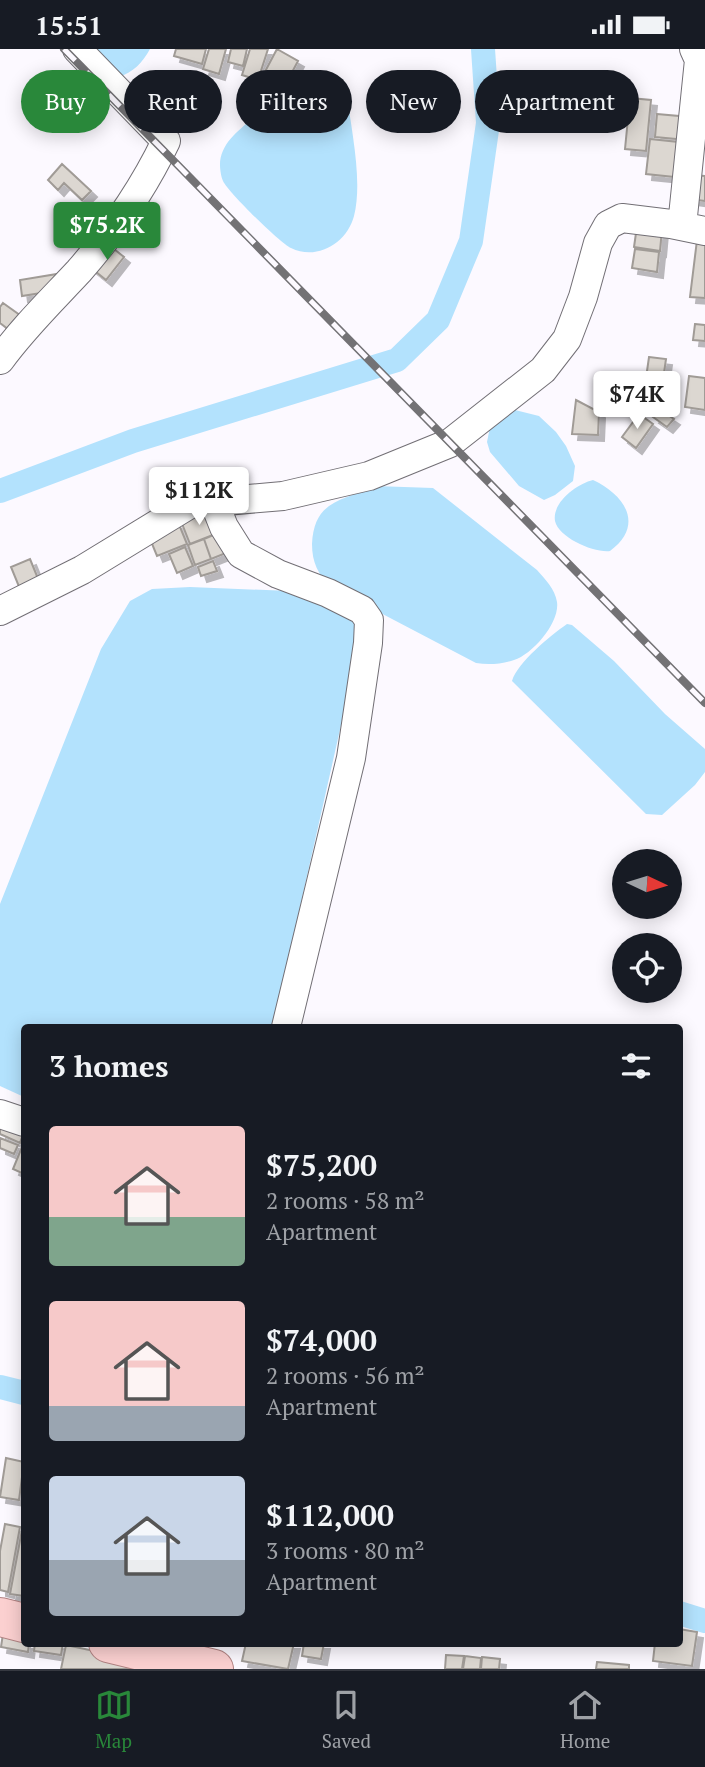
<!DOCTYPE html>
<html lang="en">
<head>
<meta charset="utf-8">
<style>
	:root { --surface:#171b24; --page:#242831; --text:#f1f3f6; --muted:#9ea1a6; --line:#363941; --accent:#29883a }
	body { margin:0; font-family:"PT Serif",serif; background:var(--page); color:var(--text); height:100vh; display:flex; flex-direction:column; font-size:26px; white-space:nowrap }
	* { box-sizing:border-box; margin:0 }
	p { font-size:23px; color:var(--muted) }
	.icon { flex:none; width:38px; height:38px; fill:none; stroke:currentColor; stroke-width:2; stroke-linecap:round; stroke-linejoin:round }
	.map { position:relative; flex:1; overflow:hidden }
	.side { position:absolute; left:21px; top:975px; width:662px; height:623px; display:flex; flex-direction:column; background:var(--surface); border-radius:7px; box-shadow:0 4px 18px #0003 }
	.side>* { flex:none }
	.banner { position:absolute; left:21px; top:21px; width:663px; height:63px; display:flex; gap:14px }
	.needle { width:46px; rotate:94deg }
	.tools { position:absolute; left:612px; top:800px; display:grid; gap:14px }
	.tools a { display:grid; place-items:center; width:70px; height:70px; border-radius:50%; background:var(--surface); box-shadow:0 4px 18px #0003; font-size:35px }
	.price { position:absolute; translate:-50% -60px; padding:0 16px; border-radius:7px; background:#fff; color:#222; font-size:23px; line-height:46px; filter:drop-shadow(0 2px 4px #0008) }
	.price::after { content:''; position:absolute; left:50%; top:42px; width:21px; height:16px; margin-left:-10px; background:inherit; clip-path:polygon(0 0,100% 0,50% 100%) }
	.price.on { background:var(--accent); color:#fff }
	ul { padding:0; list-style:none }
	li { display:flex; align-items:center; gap:21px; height:175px; padding:0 28px }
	li span { display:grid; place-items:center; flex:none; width:196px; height:140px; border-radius:7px; color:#555 }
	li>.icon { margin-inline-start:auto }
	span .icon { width:84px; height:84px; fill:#fffc; stroke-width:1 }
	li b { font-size:30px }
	h2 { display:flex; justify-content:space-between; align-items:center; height:84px; padding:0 28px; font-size:30px }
	.tag { padding:0 24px; border-radius:32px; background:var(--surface); box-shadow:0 4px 18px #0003; font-size:24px; line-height:63px }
	.tag.on { background:var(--accent); color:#fff }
	.status { display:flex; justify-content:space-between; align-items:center; height:49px; padding:0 35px; background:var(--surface); direction:ltr }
	.status svg { height:19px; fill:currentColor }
	.dock { display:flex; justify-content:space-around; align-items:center; height:98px; border-top:2px solid var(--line); background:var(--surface); font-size:19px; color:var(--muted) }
	.dock a { display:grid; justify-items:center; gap:4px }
	.dock .on { color:var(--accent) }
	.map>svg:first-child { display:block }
</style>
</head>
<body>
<div class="status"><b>15:51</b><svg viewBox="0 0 49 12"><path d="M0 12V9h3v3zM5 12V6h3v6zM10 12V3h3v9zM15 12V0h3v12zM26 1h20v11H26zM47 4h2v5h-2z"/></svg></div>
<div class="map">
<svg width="705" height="1620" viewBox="0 0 705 1620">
	<defs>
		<filter id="shadow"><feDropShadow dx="6" dy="6" stdDeviation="0" flood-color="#0004"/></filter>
	</defs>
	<rect width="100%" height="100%" fill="#fcf9ff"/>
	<!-- water -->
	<path fill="#b3e2fd" d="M88,0H150C143,13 133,24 118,28Z
		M328,34L341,38L347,45C351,81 363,131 354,167C347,194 317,212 291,199C280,194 228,143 223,132C221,128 220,120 220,116C220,95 238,82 253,69C280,45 292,38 328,34Z
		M515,361L539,367L556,383L566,397L575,417L573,432L555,446L544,451L519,437L490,403L487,393L490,378Z
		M593,431C625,446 645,476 610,502C594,504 559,489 555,472C552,453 577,435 593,431Z
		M375,437L433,439L537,521C545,530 555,540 557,553C560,573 533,605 514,611C501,615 489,616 476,614L331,538C318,526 312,513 312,495C314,451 342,452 375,437Z
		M190,538L290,542L364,574L273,978H24V1048L0,1037V855L101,600L130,552L152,540Z
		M567,575L572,576L614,612L665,665L705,700V723L695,736L662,766L646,765L512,632C518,613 550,587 567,575Z"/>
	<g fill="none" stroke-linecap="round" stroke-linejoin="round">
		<!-- canal -->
		<path stroke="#b3e2fd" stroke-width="24" d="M0,442L133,392L397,311L438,271L471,192L488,74L483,0
			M0,1338L24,1344
			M679,1564L705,1572"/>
	</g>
	<!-- building -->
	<path fill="#dcd7d1" stroke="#a09b96" stroke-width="2" filter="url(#shadow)" d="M176,0H206L202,15L174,7Z
		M209,0H226L219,25L203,20Z
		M231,0H247L243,17L228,13Z
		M250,0H268L258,31L242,26Z
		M277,0L298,12L281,44L260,32Z
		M630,49L651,51L646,102L625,100Z
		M657,65L690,68L687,91L655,88Z
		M650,90L688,94L684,129L646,125Z
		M62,115L91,142L82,151L64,134L58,141L48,131Z
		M693,126L705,127V152L690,150Z
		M637,177L662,180L660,202L634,198Z
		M697,191L705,192V249L690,248Z
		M109,196L124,208L106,231L90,218Z
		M635,200L659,203L657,223L632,219Z
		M57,225L60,241L22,247L20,231Z
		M3,254L24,269L13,284L0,274V258Z
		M695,275L705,276V292L693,291Z
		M649,308L666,310L663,331L646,329Z
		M689,327L705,329V361L685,358Z
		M576,351L599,363L598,386L572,385Z
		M659,360L674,370L667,378L653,368Z
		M639,365L653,375L636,399L622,388Z
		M209,462L218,484L190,495L181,472Z
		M178,473L187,495L157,507L148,485Z
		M218,484L226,504L211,510L204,490Z
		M204,490L211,510L195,516L188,496Z
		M185,498L193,517L177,524L169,505Z
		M30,510L41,537L22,545L11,518Z
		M213,512L217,522L201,527L198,518Z
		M0,1079L24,1082L20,1094L0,1085Z
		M0,1089L18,1096L14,1105L0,1099Z
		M22,1098L24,1099V1125L13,1120Z
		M6,1409L24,1413L19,1451L0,1448Z
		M5,1475L20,1478L8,1543L0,1541V1502Z
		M22,1481H24V1547L10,1545Z
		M4,1578L24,1581V1594H29L28,1603L1,1598Z
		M679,1580L697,1583L692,1617L653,1612L655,1594H679Z
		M35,1594H63L61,1606L34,1602Z
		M246,1594H294L288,1620L242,1612Z
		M304,1594H324L321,1610L302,1607Z
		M66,1596L179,1620H61Z
		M446,1606L464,1607L462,1620H445Z
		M465,1607L481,1609L480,1620H463Z
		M482,1608L500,1610L499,1620H481Z
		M597,1613L629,1616V1620H596Z"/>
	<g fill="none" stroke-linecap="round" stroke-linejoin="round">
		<!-- minor casing -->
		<g stroke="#726f75" stroke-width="30">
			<path id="minor" d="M682,177L699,11L694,0
				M0,311C23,279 52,251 79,222C114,182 143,140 166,92L77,0
				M214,453L224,478L241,505L278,525L328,544L362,561L369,571L368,594L351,709L286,978
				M0,562L82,521L190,455L283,447L369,427L450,394L543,321L567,290L583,248L598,194L608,176L622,169L671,175L705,182
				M0,1065L24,1073"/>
		</g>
		<!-- primary casing -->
		<g stroke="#b18282" stroke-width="40">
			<path id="primary" d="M0,1568L24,1574
				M108,1594L214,1620"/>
		</g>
		<!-- minor -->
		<use href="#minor" stroke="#fff" stroke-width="28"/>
		<!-- primary -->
		<use href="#primary" stroke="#fbd0d0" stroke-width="38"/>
		<!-- rail casing -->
		<g stroke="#737275" stroke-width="8">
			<path id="rail" d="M64,0L705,654"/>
		</g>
		<!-- rail -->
		<use href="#rail" stroke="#fcf9ff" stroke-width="5" stroke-dasharray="16" stroke-linecap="butt"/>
	</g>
</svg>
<div class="tools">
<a><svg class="needle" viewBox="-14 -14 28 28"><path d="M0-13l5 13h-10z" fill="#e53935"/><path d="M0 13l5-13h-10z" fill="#9ea1a6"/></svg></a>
<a><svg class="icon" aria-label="locate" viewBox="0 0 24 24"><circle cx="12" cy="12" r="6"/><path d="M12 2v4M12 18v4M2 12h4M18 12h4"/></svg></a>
</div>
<b class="price on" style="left:107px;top:213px">$75.2K</b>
<b class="price" style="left:637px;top:382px">$74K</b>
<b class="price" style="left:199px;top:478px">$112K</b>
<div class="banner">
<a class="tag on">Buy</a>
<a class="tag">Rent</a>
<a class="tag">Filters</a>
<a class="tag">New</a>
<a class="tag">Apartment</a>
</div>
<section class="side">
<h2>3 homes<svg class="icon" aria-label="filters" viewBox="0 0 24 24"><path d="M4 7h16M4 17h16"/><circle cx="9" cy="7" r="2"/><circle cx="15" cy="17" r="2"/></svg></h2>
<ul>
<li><span style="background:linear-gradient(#f6c9c9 65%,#7fa58c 0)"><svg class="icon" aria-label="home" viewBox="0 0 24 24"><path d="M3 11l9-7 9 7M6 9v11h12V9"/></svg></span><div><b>$75,200</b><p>2 rooms · 58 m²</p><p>Apartment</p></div></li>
<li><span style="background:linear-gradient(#f6c9c9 75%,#9aa5b1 0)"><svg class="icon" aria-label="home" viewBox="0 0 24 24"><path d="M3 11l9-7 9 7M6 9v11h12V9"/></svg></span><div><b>$74,000</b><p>2 rooms · 56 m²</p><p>Apartment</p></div></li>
<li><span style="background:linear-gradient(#c9d6e8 60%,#9aa5b1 0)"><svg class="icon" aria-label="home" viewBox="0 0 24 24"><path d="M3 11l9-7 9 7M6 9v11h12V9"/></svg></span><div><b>$112,000</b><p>3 rooms · 80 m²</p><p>Apartment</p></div></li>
</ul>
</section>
</div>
<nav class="dock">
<a class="on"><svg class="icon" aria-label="map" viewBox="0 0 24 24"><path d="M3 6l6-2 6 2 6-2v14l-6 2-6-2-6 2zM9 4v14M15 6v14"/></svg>Map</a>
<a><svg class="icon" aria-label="saved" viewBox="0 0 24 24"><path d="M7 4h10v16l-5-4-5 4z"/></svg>Saved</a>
<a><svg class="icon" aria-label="home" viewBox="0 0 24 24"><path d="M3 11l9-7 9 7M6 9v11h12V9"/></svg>Home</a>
</nav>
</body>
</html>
